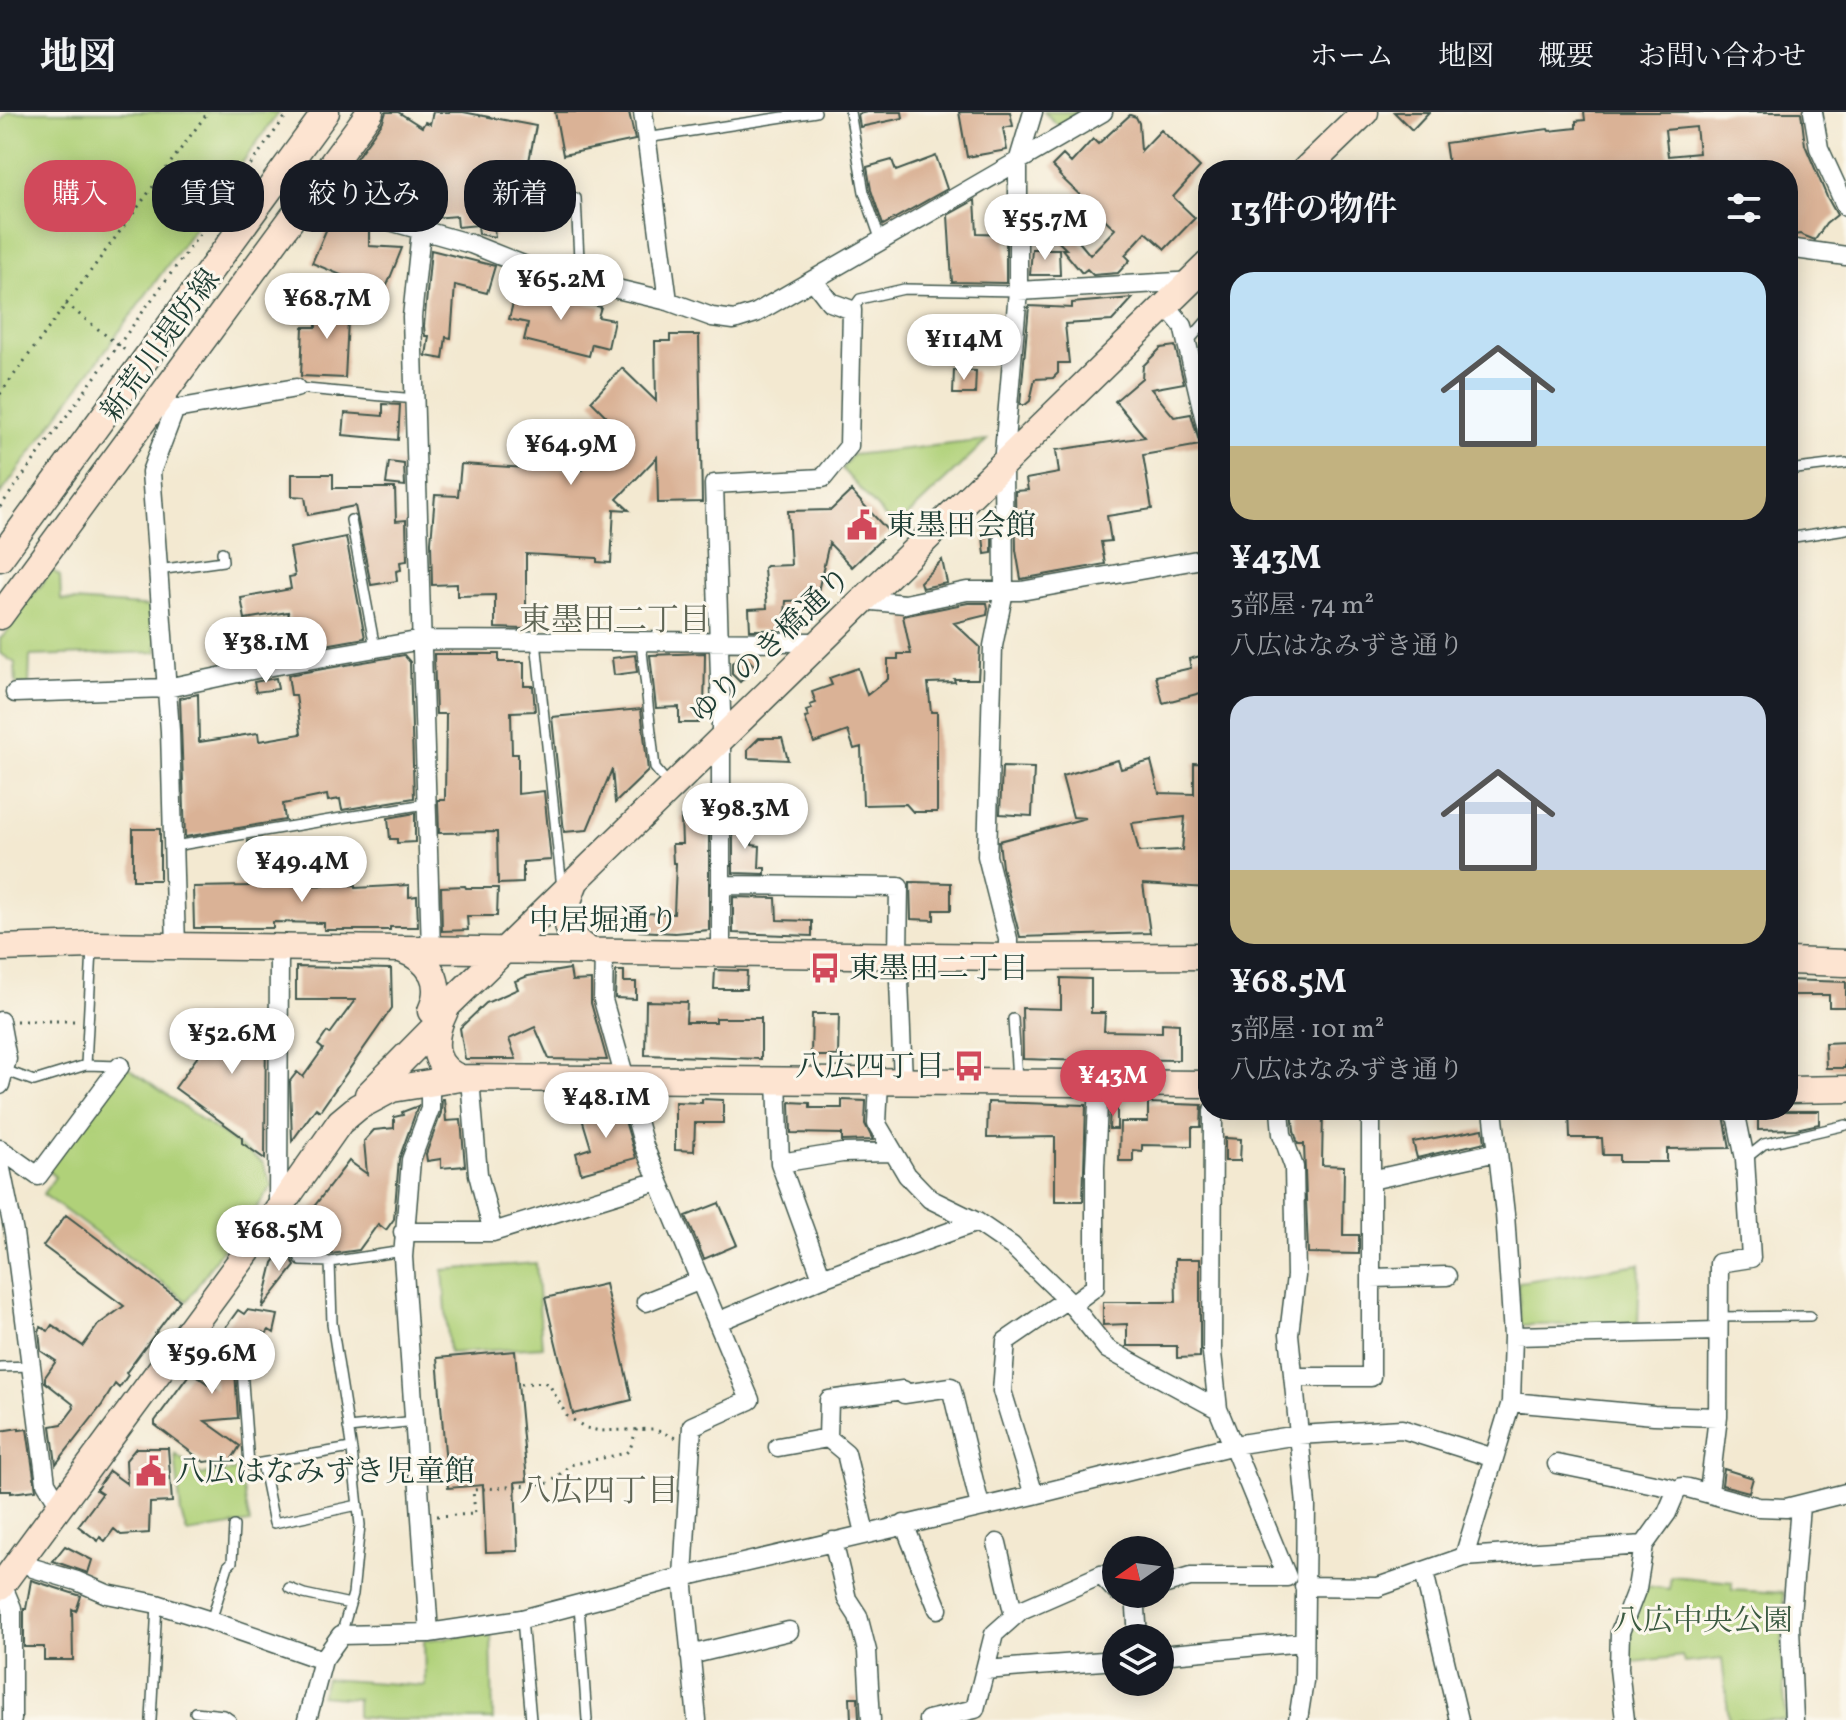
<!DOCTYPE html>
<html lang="ja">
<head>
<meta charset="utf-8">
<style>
	:root { --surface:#171b24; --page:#242831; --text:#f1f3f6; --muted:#9ea1a6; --line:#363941; --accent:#d1495b }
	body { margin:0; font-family:Vollkorn,"Noto Serif JP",serif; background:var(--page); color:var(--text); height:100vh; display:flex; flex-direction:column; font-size:30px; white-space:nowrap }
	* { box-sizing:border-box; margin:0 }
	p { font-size:26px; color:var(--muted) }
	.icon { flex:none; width:44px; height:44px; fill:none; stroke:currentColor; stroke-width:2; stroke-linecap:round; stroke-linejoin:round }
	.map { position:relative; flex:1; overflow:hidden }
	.drawer { position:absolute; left:1198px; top:48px; width:600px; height:960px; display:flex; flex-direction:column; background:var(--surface); border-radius:32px; box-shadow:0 4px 20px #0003 }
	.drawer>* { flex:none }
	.banner { position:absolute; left:24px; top:48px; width:760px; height:72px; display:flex; gap:16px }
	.needle { width:52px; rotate:256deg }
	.buttons { position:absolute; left:1102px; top:1424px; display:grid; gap:16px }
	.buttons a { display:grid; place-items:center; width:72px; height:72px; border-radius:50%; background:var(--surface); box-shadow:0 4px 20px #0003; font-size:40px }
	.price { position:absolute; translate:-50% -68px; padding:0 18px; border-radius:28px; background:#fff; color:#222; font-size:26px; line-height:52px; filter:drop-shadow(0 2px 4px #0008) }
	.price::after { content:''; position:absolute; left:50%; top:48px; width:24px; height:18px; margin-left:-12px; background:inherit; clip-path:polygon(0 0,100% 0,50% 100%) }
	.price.on { background:var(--accent); color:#fff }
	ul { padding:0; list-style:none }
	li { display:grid; align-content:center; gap:16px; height:424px; padding:0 32px }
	li span { display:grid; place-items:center; height:248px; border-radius:24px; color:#555 }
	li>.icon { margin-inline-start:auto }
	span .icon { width:144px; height:144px; fill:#fffc; stroke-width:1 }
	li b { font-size:34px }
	h2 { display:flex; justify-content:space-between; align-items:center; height:96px; padding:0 32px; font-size:34px }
	.pill { padding:0 28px; border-radius:32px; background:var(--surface); box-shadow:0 4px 20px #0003; font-size:28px; line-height:72px }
	.pill.on { background:var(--accent); color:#fff }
	header { display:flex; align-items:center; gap:48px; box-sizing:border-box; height:112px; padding:0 40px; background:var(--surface); border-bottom:2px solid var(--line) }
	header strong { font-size:38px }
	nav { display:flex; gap:44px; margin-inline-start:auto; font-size:28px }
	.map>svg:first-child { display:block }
</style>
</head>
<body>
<header>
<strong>地図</strong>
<nav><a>ホーム</a><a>地図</a><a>概要</a><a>お問い合わせ</a></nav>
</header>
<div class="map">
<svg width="1846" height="1608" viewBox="0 0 1846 1608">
	<rect width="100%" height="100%" fill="#fbf7ec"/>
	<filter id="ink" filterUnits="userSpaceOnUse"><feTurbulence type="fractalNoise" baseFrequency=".0125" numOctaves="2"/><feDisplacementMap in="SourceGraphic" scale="16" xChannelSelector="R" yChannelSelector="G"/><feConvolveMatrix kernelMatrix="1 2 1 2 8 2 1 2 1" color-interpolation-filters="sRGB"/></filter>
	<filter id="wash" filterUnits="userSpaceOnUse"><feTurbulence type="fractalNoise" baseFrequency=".006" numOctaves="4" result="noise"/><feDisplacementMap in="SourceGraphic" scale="32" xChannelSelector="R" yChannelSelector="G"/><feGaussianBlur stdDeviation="1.8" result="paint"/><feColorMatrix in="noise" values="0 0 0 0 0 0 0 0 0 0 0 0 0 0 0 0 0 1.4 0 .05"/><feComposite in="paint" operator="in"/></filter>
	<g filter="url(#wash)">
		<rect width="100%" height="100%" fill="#f3e9d1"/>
		<!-- green -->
		<path fill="#b0d179" stroke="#688756" stroke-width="2" d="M8,0H279L0,383V10Z
			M1044,0H1093L1063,18Z
			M987,328L895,416L842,357L852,343Z
			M50,457L60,464L61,488L154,495L157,540L30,544L29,573L16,572L15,551L0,541V527C12,517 14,506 22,494C34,479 42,478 50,457Z
			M124,953L263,1051L272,1074L252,1101L240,1111L187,1189L43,1082L55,1065L46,1057Z
			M536,1151L542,1235L449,1241L443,1158Z
			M1640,1152L1638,1212L1521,1213L1518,1170Z
			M175,1342L202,1363L239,1358L250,1411L187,1421L181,1402Z
			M1671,1464L1732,1470V1478L1784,1481L1782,1546L1786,1608H1729L1722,1547L1684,1551L1682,1544L1628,1551L1625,1522L1646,1474L1669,1477Z
			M491,1521L493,1608H391L357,1605V1587L321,1584L326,1567L425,1574L424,1528Z"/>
		<g id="blocks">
			<!-- building -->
			<path fill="#dab296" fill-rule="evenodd" d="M386,0H398L422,15L425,10L430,12L433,0H463L536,14L527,59L529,82L497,85L498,104L493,105L495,125L479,122L478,113L458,115L457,104L433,106L437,54L416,104L366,90L338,77L341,67L383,9Z
				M555,0H629L635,28L563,43Z
				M867,0H902L903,6L860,15L858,2Z
				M959,0H1010L1013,14L1003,16L1007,38L967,45Z
				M1394,0H1429L1412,18Z
				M1584,0H1801L1805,33L1827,85L1837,103L1826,112L1815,128L1800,122L1789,124L1792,112L1788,97V58H1449L1445,31L1548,17L1549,19L1576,16V9L1585,8ZM1696,15L1699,41L1668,44L1665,18Z
				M1130,3L1136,5L1139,11L1141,39L1161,18L1200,55L1173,85L1195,106L1165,137L1146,120L1125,143L1130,148L1118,161L1093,163L1087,157L1082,161L1062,137H1066L1044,116L1056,103L1072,118L1071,120L1090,143L1115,117L1059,63L1060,62L1052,54L1063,43L1071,51L1093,27L1098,32Z
				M936,44L947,77L883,113L871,78L867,55L892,48L896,59Z
				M975,88L977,121L1006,122V171L952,170L948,103Z
				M333,102L369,117V134L402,136L384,181L312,151Z
				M1032,137H1059L1060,163H1030Z
				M431,138L495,154L487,181L455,173L451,226L446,225L443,247L426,244L429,224H425L424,214Z
				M517,175L601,195L598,205L614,208L608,236L592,232L589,244L524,228L528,211L509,207Z
				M1133,186L1112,209L1065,212L1069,251H1058V261L1053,266L1035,267L1030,289L1025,293H1020L1029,194L1072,196V191Z
				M317,188L349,189L345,266L301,264L303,215H316Z
				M670,223H699L702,390L658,391L657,345L617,387L629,398L614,397L611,451L597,450V446L526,442V517L495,516V483L457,484V472L432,473L431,430L435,383L458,384L461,352L526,356L529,317L555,318L554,336H559L558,356L582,358L620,318L591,289L622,256L656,289L655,229H670Z
				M1175,234L1184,271L1151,277L1174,305L1191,302L1200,333L1143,343L1152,397L1107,404L1111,429L1101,430L1105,452L1021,467L1016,438L1015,379L1028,378L1026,367L1059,361L1056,338L1145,325L1115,289L1142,266L1143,254L1161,236Z
				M954,258L976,259L975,282H953Z
				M383,292L400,293L398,328L343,323L345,301L383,304Z
				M389,350L404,352L405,374L386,372Z
				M292,362H333V376H395L396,409L406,408L407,449L400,450L401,458L396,459L397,469L371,473L355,394L308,403L305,385L292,384Z
				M851,379L889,420L852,455L829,431L816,488L786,489L784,518H750L749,497L767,496L764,456L766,454L791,453L788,399L831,398Z
				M992,424V441L985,442L983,425Z
				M346,425L365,526L308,536L304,526L294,528L288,500L245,507L241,486L291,477L289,465L295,464L290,436Z
				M942,448L947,471L922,476L920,470Z
				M968,491H987L988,496L987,503L954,511L980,535L978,567H954L955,570L928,571L931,600H937V700H913L906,692L863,693L861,635L854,637L848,619L814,631L805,606L809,605L806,599L812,597L810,593L816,591L812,580L832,573L829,566L858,556L867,583L888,567V547H898V542H911L903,504Z
				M705,541L704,603L698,604V611H679V595L656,596L650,543Z
				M434,542H499V550H524V574H533L535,599L511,600L512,642H518V682L544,679L551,748L523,750V771L498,772L497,720L439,721L438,688H445L446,602H436Z
				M742,542L756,555L740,570L732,562V551Z
				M1208,542V579L1163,591L1156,564L1191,556L1189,547Z
				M404,543L410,550L414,686L342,698L340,687L328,689L327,683L283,692L285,708L185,725L180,586L198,582L199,630L258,621L259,629L301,622L296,583H291L288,563Z
				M635,543L637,560L614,563L612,546Z
				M276,566L278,577L256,580L254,570Z
				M641,597L648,659L615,691L612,657L587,718L564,720L552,605Z
				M759,626H782L788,648L748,646V637Z
				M1118,648L1121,657L1151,649L1159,681L1194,682V651L1208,652V776L1143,772L1150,821L1020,825L1002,755L999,729L1086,706L1073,705L1062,664ZM1185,705L1182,738L1139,740L1132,711Z
				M1002,655L1034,656L1032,704L1000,702Z
				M703,682H709V818L675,821L639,819V801L674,802L676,751H673L672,732H682L681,705L690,704V693Z
				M415,701V730L397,731V727H390L388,706Z
				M733,712H752V733L760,734L759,756H765V762L733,761Z
				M133,717H160V768H133Z
				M261,727L264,774L356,773V776L409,773V785L417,784L418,815H390V818H324V811L273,810V816H194L193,775L249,774L248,729Z
				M910,770L951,771V798H934V808L911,807Z
				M465,774L466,776H498L497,804H467L468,818L442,819L441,775Z
				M733,785L776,786L777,808L812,809V824L733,821Z
				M296,855L391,857L392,896L320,999L316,996L292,1029L290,969L297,960L303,965L323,937L318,933L327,920L330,922L355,888H296Z
				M570,857L572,869L591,868V891L607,948L549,947L535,915L509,927L516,947H465L460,916L486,891L518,877L515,869L528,864Z
				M715,858L747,859L746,877H714Z
				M616,859H624V870H636V887L615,886Z
				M1061,866L1091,867V901H1105L1104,919L1162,920V911L1179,912V948L1104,947V950L1088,949L1023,947L1022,896L1061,897Z
				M1788,868L1846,870V895H1829V883H1788Z
				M646,889L687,890L686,910H716V906H761V947L645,943Z
				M812,902H839L838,944H811Z
				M203,904L266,905L265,1047L242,1031V1025L175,976L203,937Z
				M1846,930L1845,956H1826L1825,931Z
				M442,987H444L446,1009L461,1008L465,1054L441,1056V1047L427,1049L426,1042L441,1001Z
				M702,987L723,988V1011H695L694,1039L675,1038V990L702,991Z
				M842,988L866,989L865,1012L873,1028L842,1029V1022L791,1021L790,990L810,991V996H842Z
				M988,990L1086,993L1083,1089H1055V1025L987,1026Z
				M1148,991L1202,993L1201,1015H1192V1034L1142,1033V1039L1133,1038V1049H1119L1120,1010H1148Z
				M620,992L636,1046L581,1061L576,1041L591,1036L581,1003Z
				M418,994L399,1047L394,1107L386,1118L378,1112L359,1138L331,1142L302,1122L311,1109L306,1105L349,1049L367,1062L364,1029L374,1018L394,1016V1005L403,1003L402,1000Z
				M1110,994H1117V1017H1109Z
				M1292,998H1323L1322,1053L1344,1054L1343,1123H1359V1142L1308,1141L1304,1032H1298L1294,1019Z
				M1569,998H1723L1730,1036L1667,1037V1050H1619V1043H1603L1602,1026H1570Z
				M1758,999H1819V1012L1796,1017L1758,1018Z
				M1483,1017L1485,1030L1417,1046L1413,1030Z
				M1225,1026L1241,1027L1240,1049H1225Z
				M719,1091L737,1133L704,1147L686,1104Z
				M66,1103L180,1188L126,1261L128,1263L119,1276L115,1272L102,1293L56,1352L51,1314L62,1312L74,1296L73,1292L45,1270V1265L56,1249L41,1239L39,1219L41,1215L48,1219L52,1213L83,1234L98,1213L124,1194L43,1134Z
				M286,1133L295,1154L262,1196L273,1151Z
				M1175,1147H1200V1245L1177,1246V1234H1127V1212L1103,1213V1190H1176Z
				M605,1172L632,1288L573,1302L545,1186Z
				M238,1198L244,1202L247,1198L278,1203L274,1221L269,1218L266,1222L262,1220L246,1224L239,1222L233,1226L238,1306L205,1309L240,1334L225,1358L213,1349L204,1350L155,1313V1309L191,1260L215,1277L213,1245L221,1237L214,1231Z
				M515,1239L527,1369L515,1370L518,1439L486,1440L483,1373L448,1376L437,1246Z
				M19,1316V1318L27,1317L36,1378L11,1381V1379H0V1319Z
				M136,1336H168L172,1390L150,1391L149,1421L121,1423L114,1417L105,1429L100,1425L98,1429L78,1414L102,1382L96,1378L109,1359L127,1372L126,1348Z
				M1724,1357L1753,1366L1749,1380L1722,1373Z
				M65,1434L92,1448L88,1461L53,1449Z
				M31,1468L81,1484L76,1499L72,1497L73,1548H44V1535H24V1497H26Z
				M850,1585H858L859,1608H851Z"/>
		</g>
	</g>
	<g filter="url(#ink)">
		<use href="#blocks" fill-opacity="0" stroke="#3f574c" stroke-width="2"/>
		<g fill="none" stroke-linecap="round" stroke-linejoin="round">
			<!-- lane casing -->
			<g stroke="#3f574c" stroke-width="12">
				<path id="lane" d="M850,0L864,80L881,129
					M646,26L816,0
					M576,86L580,168
					M852,198L860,187L904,177L1018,179
					M1188,230L1208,207
					M296,276L415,287
					M1788,358L1846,351
					M351,408L375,536
					M1788,426L1846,417
					M158,458L223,449L222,440
					M536,529L562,776
					M641,530L655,656L669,673
					M174,734L425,692
					M1013,907L1017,967
					M86,953L92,837
					M4,958L34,969L86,953L120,954
					M1745,1047L1764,1032L1846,1013
					M281,1103L301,1149L330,1150L403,1139
					M330,1150L332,1211L352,1339L360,1413L353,1482L341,1523
					M1718,1205L1810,1204
					M240,1229L249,1353L351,1336
					M0,1255L31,1254
					M348,1316L416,1309
					M262,1351L274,1411L358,1393
					M289,1476L304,1482L350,1492
					M579,1492L587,1608
					M522,1507L531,1608
					M211,1509L228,1454L232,1450L234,1414
					M195,1600L224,1603L231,1608
					M151,1608L157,1492"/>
			</g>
			<!-- street casing -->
			<g stroke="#3f574c" stroke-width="21">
				<path id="street" d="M643,0L668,189
					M1813,0L1819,36L1846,95
					M314,76L347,97L471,132L536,158L668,189L712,205L734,208L756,201L1103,0
					M421,119L412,205L431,838
					M1788,136L1846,144
					M1018,179L1195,169
					M1166,193L1183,214L1208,322
					M158,290L173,302L151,360L170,619L176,835
					M170,298L296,276
					M862,488L905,492L967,479H1021L1208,446
					M15,581L167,576L261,556L422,528L818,530
					M721,773L899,775L898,843L903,969
					M604,840L603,888L644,1034L750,1288L692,1314L683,1465L697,1608
					M721,841V599L714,372L823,366L849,334L852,198L830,190L813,168
					M1008,845V827L987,744L993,534L1004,479L1003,352L1018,179V50L1033,0
					M0,909L7,947L0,973
					M470,967L478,1062L493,1120
					M777,968L780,1051L822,1166
					M879,969L877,1012L907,1063L930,1087L977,1110L1012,1134L1067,1187L1107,1237L1218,1297L1287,1465H1190L1160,1474
					M1213,998L1212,1241L1218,1297
					M1280,998L1282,1022L1294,1055L1296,1164L1289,1222L1306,1393L1304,1569L1298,1608
					M0,1037L38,1064L120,954
					M780,1051L842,1041L892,1040
					M0,1052L14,1121L46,1371L59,1392
					M1371,1068L1497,1040
					M278,1098L279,835
					M403,1120H493L658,1069
					M1371,1166L1447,1164
					M646,1190L701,1168
					M1072,1192L1095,1175V1055L1099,971
					M717,1210L822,1166L977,1110
					M1513,1224L1718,1219
					M1293,1265H1371V998
					M1511,1290L1654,1303L1718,1305
					M778,1335L828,1326
					M1557,1352L1669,1375L1676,1380
					M1709,1380L1718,1305L1719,1151L1751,1146L1745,1047L1735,998
					M1034,1383L1002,1279L1006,1229L1067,1187
					M904,1412L938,1497
					M865,1421L846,1341L828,1326L829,1288L903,1278L904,1282L951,1275L980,1394
					M833,1429L847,1487L858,1504L867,1539L871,1608
					M997,1431L1014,1504
					M22,1445L33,1456L77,1469L107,1482L157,1492L211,1509L323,1548
					M1464,1445L1511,1290L1513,1224L1505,1102L1493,998
					M1424,1460L1459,1608
					M2,1472L12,1496V1608
					M1304,1474L1378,1475L1464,1445L1644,1433
					M1135,1482L1138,1526
					M429,1521L403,1145L411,1048L430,997V969
					M690,1543L789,1519
					M1160,1543L1304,1530
					M985,1558L1116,1548
					M307,1608L323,1548L341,1523L429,1521L522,1507L683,1465L1034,1383L1234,1333L1298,1323L1402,1317L1494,1346
					M928,1608L975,1597L994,1522L1021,1498L1101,1463L1116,1479
					M1625,1608L1619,1557L1620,1520L1637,1476L1644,1433L1667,1401L1676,1380L1682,1375L1688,1376L1758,1395L1786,1396L1846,1381
					M1794,1608L1790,1515L1800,1394"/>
			</g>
			<!-- secondary casing -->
			<g stroke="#3f574c" stroke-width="29">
				<path id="secondary" d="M1305,58L1365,0
					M0,446L326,0
					M0,504L370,0
					M575,770C563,798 561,827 593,840
					M0,836L92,833L1008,845L1208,844
					M403,838C431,849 444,870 431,899
					M1788,849L1846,851
					M440,910C432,934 434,955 460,966
					M1788,978L1846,977
					M368,983L440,910L447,894L1208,152
					M0,1475L278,1098L340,1010L358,995L392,977L460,966L1208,972"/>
			</g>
			<!-- path -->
			<path stroke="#3f574c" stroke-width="3" stroke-dasharray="2 6" stroke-linecap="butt" d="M66,192L126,239
				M0,282L208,0
				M0,395L289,0
				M16,909H76
				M521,1272L544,1270L550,1274L567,1304L586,1316L600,1319L653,1317L676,1326
				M437,1404L475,1402L473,1378L550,1371L570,1353L626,1341L630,1337L637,1316"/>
			<!-- lane -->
			<use href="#lane" stroke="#fff" stroke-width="9"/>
			<!-- street -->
			<use href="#street" stroke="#fff" stroke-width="18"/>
			<!-- secondary -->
			<use href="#secondary" stroke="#fde4d1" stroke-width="26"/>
		</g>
	</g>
	<!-- icons -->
	<defs>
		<g id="civic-bare" transform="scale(2.4)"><path d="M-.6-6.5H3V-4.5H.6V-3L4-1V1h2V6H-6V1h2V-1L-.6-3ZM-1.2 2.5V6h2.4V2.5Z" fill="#d1495b" stroke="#fbf7ec" stroke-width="2.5" paint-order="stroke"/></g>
		<g id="bus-bare" transform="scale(2.4)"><path d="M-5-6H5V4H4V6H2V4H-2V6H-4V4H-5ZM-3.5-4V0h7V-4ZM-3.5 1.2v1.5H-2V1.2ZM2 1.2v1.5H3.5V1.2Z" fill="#d1495b" stroke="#fbf7ec" stroke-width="2.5" paint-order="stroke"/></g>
	</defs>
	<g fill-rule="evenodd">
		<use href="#civic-bare" x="862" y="413"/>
		<use href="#bus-bare" x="825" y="856"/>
		<use href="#bus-bare" x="969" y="954"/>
		<use href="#civic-bare" x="151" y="1359"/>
	</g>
	<g text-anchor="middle" stroke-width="6" stroke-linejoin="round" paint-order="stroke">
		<!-- street labels -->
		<g font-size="30" fill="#1f3d34" stroke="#fbf7ec">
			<text transform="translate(160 233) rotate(-54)" y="10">新荒川堤防線</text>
			<text transform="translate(770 533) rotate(-44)" y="10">ゆりのき橋通り</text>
			<text x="604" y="818">中居堀通り</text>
		</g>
		<!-- poi labels -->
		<g font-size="30" fill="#1f3d34" stroke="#fbf7ec" text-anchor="start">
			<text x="886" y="423">東墨田会館</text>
			<text x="849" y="866">東墨田二丁目</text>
			<text x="945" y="964" text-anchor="end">八広四丁目</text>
			<text x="175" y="1369">八広はなみずき児童館</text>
		</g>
		<!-- park labels -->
		<g font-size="30" fill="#3c5b42" stroke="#fbf7ec">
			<text x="1703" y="1518">八広中央公園</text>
		</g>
		<!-- neighbourhood labels -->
		<g font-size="32" fill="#606656" stroke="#fbf7ec">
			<text x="615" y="518">東墨田二丁目</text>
			<text x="599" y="1389">八広四丁目</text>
		</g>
	</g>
</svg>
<div class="buttons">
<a><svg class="needle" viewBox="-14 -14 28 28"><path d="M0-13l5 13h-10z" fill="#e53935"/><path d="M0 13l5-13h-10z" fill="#9ea1a6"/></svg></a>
<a><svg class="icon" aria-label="layers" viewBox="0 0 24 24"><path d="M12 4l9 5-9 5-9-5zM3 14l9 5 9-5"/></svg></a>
</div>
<b class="price" style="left:1045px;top:150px">¥55.7M</b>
<b class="price" style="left:561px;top:210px">¥65.2M</b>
<b class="price" style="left:327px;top:229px">¥68.7M</b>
<b class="price" style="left:964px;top:270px">¥114M</b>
<b class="price" style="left:571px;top:375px">¥64.9M</b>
<b class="price" style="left:266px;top:573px">¥38.1M</b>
<b class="price" style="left:745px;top:739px">¥98.3M</b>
<b class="price" style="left:302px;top:792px">¥49.4M</b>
<b class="price" style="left:232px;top:964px">¥52.6M</b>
<b class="price on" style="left:1113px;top:1006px">¥43M</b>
<b class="price" style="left:606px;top:1028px">¥48.1M</b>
<b class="price" style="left:279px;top:1161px">¥68.5M</b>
<b class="price" style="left:212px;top:1284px">¥59.6M</b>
<div class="banner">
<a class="pill on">購入</a>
<a class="pill">賃貸</a>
<a class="pill">絞り込み</a>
<a class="pill">新着</a>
</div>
<section class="drawer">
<h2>13件の物件<svg class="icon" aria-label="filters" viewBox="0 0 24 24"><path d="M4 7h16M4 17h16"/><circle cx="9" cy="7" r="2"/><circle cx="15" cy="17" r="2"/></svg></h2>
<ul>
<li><span style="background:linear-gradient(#bfe0f5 70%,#c2b280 0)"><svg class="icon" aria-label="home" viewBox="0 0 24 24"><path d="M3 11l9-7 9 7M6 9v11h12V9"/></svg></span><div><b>¥43M</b><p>3部屋 · 74 m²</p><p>八広はなみずき通り</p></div></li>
<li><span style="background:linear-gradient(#c9d6e8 70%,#c2b280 0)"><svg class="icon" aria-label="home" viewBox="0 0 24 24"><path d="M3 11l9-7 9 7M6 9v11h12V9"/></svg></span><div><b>¥68.5M</b><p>3部屋 · 101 m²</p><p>八広はなみずき通り</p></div></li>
</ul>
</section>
</div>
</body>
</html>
